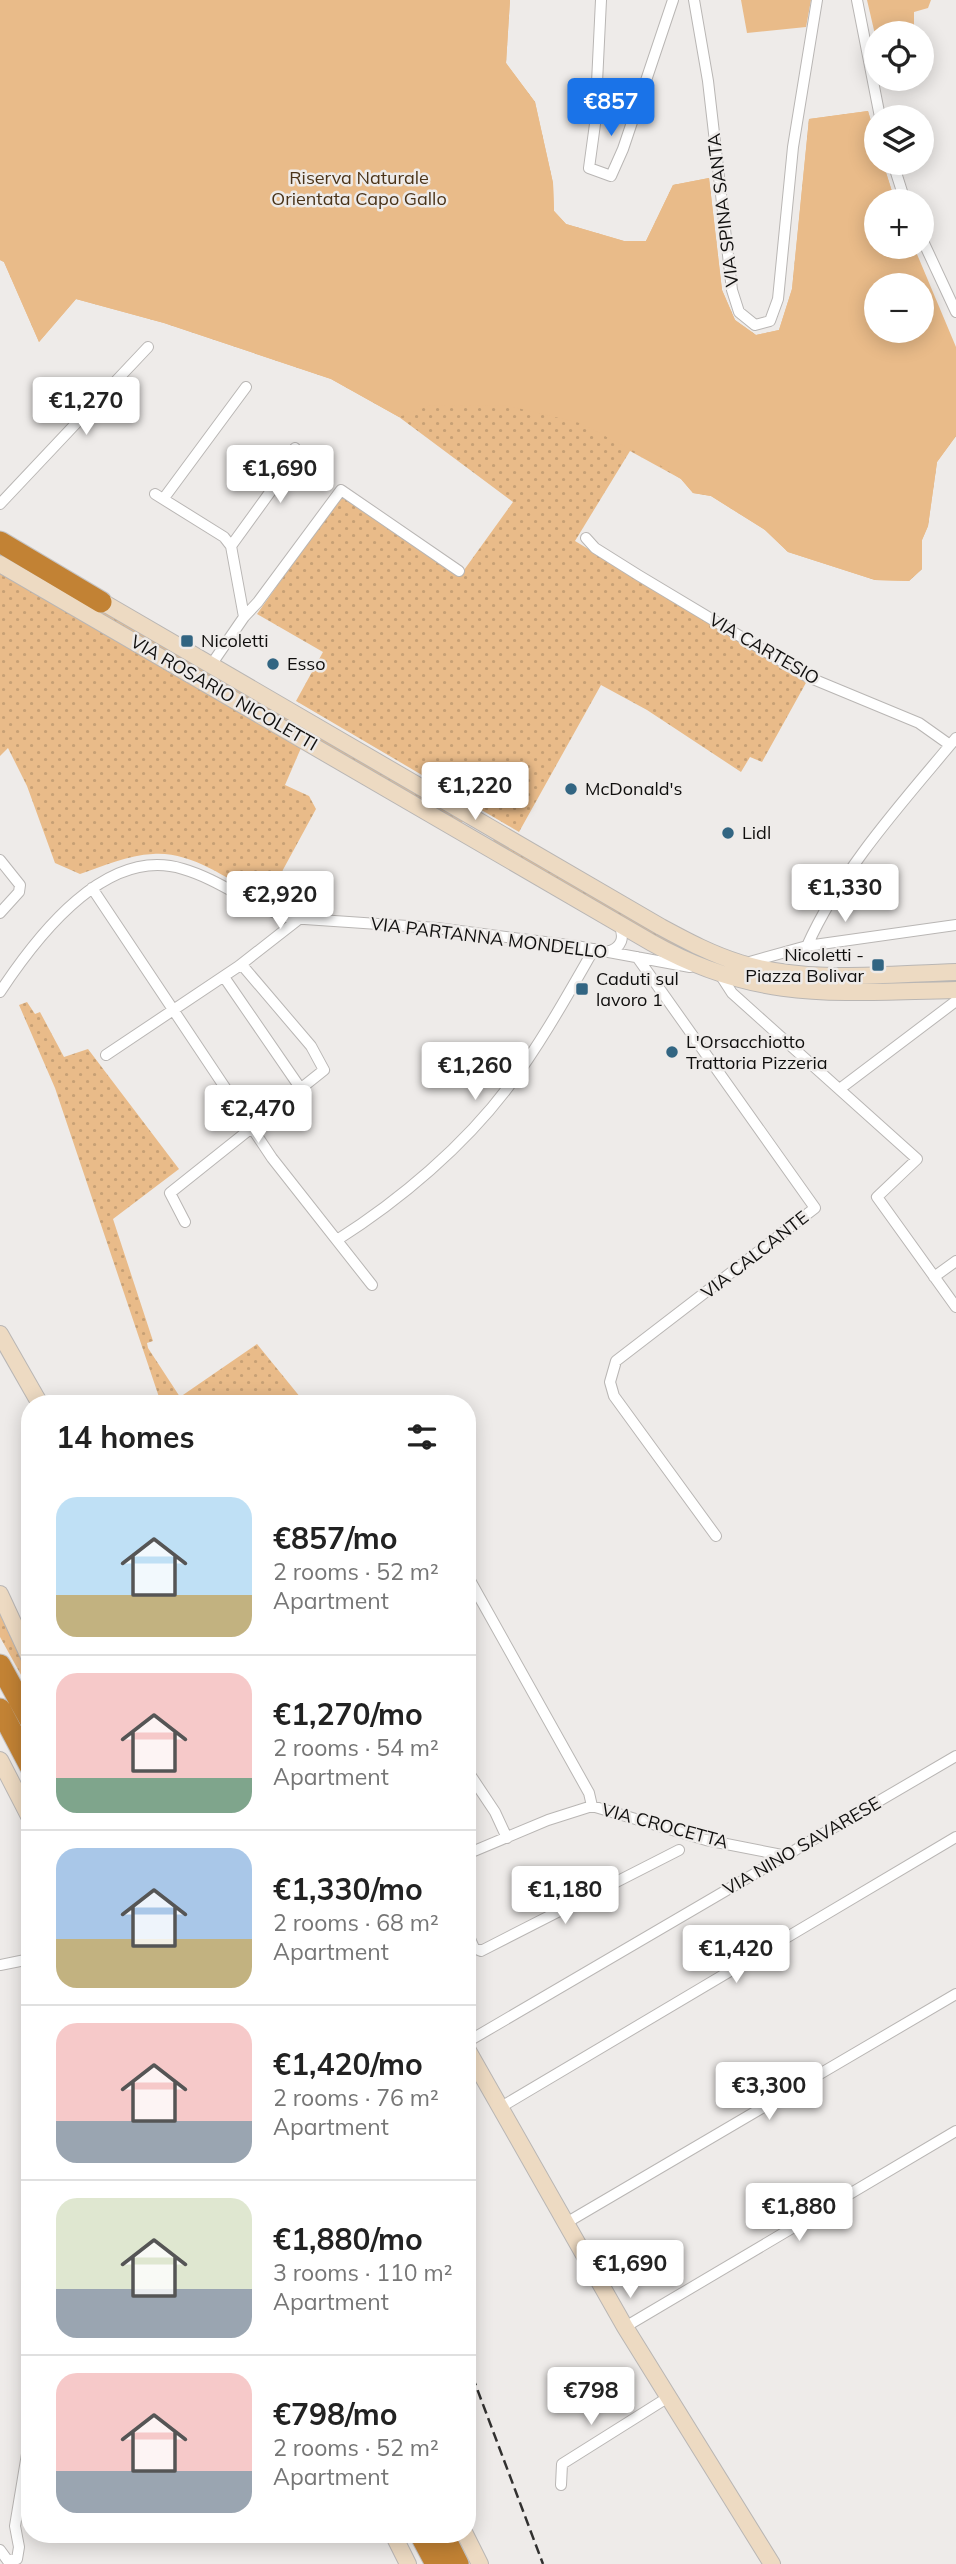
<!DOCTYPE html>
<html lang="en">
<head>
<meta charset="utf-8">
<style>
	:root { --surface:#fff; --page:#f2f2f2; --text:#222; --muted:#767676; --line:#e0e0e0; --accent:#1a73e8 }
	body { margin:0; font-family:Mulish,sans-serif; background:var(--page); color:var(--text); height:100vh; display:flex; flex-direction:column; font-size:26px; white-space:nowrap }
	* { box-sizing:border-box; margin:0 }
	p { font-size:23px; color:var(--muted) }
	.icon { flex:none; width:38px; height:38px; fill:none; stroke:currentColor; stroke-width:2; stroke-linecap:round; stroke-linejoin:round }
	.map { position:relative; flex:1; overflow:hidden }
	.side { position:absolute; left:21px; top:1395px; width:455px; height:1148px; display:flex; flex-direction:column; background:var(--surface); border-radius:28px; box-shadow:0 4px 18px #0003 }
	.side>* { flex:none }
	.tools { position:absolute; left:864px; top:21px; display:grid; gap:14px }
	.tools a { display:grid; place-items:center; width:70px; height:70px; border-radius:50%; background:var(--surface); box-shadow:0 4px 18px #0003; font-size:35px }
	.price { position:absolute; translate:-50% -60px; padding:0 16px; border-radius:7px; background:#fff; color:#222; font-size:23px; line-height:46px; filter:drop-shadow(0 2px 4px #0008) }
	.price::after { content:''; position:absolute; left:50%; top:42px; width:21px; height:16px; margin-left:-10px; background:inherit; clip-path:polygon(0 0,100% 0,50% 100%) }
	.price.active { background:var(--accent); color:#fff }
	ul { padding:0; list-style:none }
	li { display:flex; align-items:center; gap:21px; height:175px; padding:0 35px }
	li+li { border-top:2px solid var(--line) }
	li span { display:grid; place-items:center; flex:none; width:196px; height:140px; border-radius:21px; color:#555 }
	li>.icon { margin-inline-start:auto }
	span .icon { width:84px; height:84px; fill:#fffc; stroke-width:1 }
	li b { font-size:30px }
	h2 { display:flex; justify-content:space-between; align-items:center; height:84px; padding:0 35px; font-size:30px }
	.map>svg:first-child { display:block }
</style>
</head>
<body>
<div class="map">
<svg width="956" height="2564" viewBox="0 0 956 2564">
	<defs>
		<pattern id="grass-dots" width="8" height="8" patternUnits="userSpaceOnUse" patternTransform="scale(1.75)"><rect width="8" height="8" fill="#e9bb89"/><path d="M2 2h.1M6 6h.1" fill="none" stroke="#c7a075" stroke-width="1.8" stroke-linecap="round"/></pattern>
	</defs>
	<rect width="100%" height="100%" fill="#eeebe9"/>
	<!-- grass -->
	<path fill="url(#grass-dots)" fill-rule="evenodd" d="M0,0H510L506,63L535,102L553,183L554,211L566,224L624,241H646L673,185L709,178L722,290L735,320L756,335L779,330L792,289L809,119L868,111L877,142V163H883L895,201H877V247H914L956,436L937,462L928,526L922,540V569L909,581L875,580L788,552L765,530L711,496L693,493L681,479L630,451L575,541L807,681L762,762L750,757L741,772L647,710L601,685L519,832L296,701L323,652L257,614L341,496L459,577L513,502L399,417L331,379L164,323L76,299L39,342L4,262L0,260ZM877,285H922V331H877Z
		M0,548L463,820L462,823L0,557Z
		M0,573L301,748L285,785L309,796L316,809L266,901C232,882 193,851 153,854C128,855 103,866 80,874L55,863L27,786L8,748L0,756Z
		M494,838L719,963L956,979V984L810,986L741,975L679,951L493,842Z
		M27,1002L35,1014L40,1012L64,1057L88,1049L179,1169L113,1219L153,1341L147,1343L148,1348L180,1397L257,1344L305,1403H161L55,1088L19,1005Z
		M0,1612L30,1679V1691L0,1637Z"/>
	<!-- green -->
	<path fill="#e9bb89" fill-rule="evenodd" d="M0,0H510L506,63L535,102L553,183L554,211L566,224L624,241H646L673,185L709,178L722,290L735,320L756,335L779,330L792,289L809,119L868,111L877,142V163H883L895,201H877V247H914L956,347V436L937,462L928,526L922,540V569L909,581L875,580L788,552L765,530L711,496L693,493L681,479L655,462L580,423L509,406L431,405L399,417L331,379L164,323L76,299L39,342L4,262L0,260ZM877,285H922V331H877Z
		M741,0H811L806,27L747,33Z
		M867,0H931L928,8L914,12V33H877V43Z"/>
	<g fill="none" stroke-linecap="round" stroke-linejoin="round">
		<!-- street casing -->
		<g stroke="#b9b6b4" stroke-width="12">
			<path id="street" d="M601,0L595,124L589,168L611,176L623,149L673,0
				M694,0L708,81L732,290L739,312L755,325L770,321L778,299L793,147L817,0
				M857,0L880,117
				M893,163L905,201
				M922,239L956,312
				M155,494L224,537L231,546L244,617
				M164,498L246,387
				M0,504L148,347
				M586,538L595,548L638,575L808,677L919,723L950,745
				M231,546L289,466L295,448
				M211,665L244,617L258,602L341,490L459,571
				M0,860L20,885L19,892L0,913
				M92,888L272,1158L372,1285
				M807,946C842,868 902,803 956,738
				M608,952C622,947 625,938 619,924
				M637,957L815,1208L616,1361L610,1382L614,1396L716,1536
				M746,963L807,946L956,925
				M721,976L732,993L917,1159L877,1197L956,1307
				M224,977L301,1089
				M0,992C37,936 106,845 183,869C221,880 252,907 290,918L437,928L576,946L690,967
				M106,1055L239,966L299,919
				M841,1088L956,1001
				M185,1222L170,1193L324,1070L311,1046L242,965
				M337,1240C400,1200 464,1146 509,1086C541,1043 567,996 594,949
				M934,1277L956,1261
				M467,1575L589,1793L592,1806
				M467,1770L495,1812L507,1838
				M467,1854L548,1820L592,1806L706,1840L787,1856
				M467,1932L474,1948L481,1951L679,1850
				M0,1965L30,1959
				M467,2042L956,1756
				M501,2107L956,1837
				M566,2223L956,1994
				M625,2327L956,2131
				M561,2485L562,2464L667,2398
				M0,2550L8,2561L17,2559L19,2547L15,2526L30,2436"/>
		</g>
		<!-- secondary casing -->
		<g stroke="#b9b6b4" stroke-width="18">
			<path id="secondary" d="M0,564L652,943C759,1003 839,992 956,990
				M94,597L661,927C687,941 711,954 740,963C808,984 886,974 956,972
				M0,1334L40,1404
				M0,1594L30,1659
				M0,1760L30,1818
				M467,2049L625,2327L772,2564
				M393,2534L408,2564
				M465,2534L480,2564"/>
		</g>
		<!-- highway casing -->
		<g stroke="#c6c5c5" stroke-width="23">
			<path id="highway" d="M0,542L101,602
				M0,1665L30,1720
				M0,1709L30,1766
				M420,2534L436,2564
				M443,2534L458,2564"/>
		</g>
		<!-- street -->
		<use href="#street" stroke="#fff" stroke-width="10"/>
		<!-- secondary -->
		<use href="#secondary" stroke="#eddac2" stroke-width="16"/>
		<!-- highway -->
		<use href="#highway" stroke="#c28234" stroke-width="21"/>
		<!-- rail -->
		<path stroke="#323130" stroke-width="2.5" stroke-dasharray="10 5" stroke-linecap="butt" d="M467,2362L543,2564"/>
	</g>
	<!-- markers -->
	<g fill="#326582" stroke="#eeebe9" stroke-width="2.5">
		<rect x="180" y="634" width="14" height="14" rx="3.5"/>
		<circle cx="273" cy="664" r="7"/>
		<circle cx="571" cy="789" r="7"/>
		<circle cx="728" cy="833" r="7"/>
		<rect x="871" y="958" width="14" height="14" rx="3.5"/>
		<rect x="575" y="982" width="14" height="14" rx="3.5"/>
		<circle cx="672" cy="1052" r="7"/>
	</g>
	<g text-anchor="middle" stroke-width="5" stroke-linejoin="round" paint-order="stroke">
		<!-- park labels -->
		<g font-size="18" fill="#4a3318" stroke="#eeebe9">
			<text x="359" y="184">Riserva Naturale<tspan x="359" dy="21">Orientata Capo Gallo</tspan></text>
		</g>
		<!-- street labels -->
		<g font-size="18" fill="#100f0e" stroke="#eeebe9">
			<text transform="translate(723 210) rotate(-97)" y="6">VIA SPINA SANTA</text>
			<text transform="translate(764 649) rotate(30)" y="6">VIA CARTESIO</text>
			<text transform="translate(224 693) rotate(30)" y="6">VIA ROSARIO NICOLETTI</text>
			<text transform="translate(489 938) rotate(7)" y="6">VIA PARTANNA MONDELLO</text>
			<text transform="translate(755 1255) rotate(-38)" y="6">VIA CALCANTE</text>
			<text transform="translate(665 1826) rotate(15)" y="6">VIA CROCETTA</text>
			<text transform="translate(802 1846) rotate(-30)" y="6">VIA NINO SAVARESE</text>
		</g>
		<!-- poi labels -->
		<g font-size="18" fill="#100f0e" stroke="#eeebe9" text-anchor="start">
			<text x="201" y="647">Nicoletti</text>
			<text x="287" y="670">Esso</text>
			<text x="585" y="795">McDonald's</text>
			<text x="742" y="839">Lidl</text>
			<text x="864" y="961" text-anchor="end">Nicoletti -<tspan x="864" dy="21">Piazza Bolivar</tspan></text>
			<text x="596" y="985">Caduti sul<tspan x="596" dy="21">lavoro 1</tspan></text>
			<text x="686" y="1048">L'Orsacchiotto<tspan x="686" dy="21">Trattoria Pizzeria</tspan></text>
		</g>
	</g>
</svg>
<div class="tools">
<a><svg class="icon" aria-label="locate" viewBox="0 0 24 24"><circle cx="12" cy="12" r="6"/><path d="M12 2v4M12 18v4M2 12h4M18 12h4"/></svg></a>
<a><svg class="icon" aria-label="layers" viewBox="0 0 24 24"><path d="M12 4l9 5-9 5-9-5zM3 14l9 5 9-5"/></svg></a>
<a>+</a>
<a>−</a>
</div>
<b class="price active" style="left:611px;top:138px">€857</b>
<b class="price" style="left:86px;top:437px">€1,270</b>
<b class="price" style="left:280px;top:505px">€1,690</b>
<b class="price" style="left:475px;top:822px">€1,220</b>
<b class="price" style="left:845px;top:924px">€1,330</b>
<b class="price" style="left:280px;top:931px">€2,920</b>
<b class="price" style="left:475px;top:1102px">€1,260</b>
<b class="price" style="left:258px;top:1145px">€2,470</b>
<b class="price" style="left:565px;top:1926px">€1,180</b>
<b class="price" style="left:736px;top:1985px">€1,420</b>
<b class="price" style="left:769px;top:2122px">€3,300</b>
<b class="price" style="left:799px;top:2243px">€1,880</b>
<b class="price" style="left:630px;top:2300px">€1,690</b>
<b class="price" style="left:591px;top:2427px">€798</b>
<section class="side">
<h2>14 homes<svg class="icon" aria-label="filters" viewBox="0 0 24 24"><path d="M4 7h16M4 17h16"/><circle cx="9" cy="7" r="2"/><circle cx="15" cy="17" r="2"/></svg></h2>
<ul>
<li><span style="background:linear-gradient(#bfe0f5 70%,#c2b280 0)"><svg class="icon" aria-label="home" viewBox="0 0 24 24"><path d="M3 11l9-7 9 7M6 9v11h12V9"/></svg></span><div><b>€857/mo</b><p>2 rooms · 52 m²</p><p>Apartment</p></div></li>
<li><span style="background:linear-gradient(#f6c9c9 75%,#7fa58c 0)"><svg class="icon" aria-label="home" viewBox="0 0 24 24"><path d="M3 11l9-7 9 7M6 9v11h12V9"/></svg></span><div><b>€1,270/mo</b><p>2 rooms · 54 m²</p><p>Apartment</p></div></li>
<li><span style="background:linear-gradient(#a9c7e8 65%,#c2b280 0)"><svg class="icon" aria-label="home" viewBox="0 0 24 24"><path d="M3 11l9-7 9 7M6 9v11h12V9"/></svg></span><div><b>€1,330/mo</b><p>2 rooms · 68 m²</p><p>Apartment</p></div></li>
<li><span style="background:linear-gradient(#f6c9c9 70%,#9aa5b1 0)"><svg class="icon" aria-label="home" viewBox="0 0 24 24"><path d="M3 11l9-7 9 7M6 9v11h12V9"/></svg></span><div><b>€1,420/mo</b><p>2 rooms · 76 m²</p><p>Apartment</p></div></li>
<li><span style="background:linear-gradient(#dfe7d0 65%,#9aa5b1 0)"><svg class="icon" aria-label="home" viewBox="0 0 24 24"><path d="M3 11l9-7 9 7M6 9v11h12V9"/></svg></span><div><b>€1,880/mo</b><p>3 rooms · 110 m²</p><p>Apartment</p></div></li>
<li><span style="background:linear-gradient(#f6c9c9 70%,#9aa5b1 0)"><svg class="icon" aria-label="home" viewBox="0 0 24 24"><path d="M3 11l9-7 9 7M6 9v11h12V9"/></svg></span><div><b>€798/mo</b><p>2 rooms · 52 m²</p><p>Apartment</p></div></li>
</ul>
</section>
</div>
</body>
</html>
